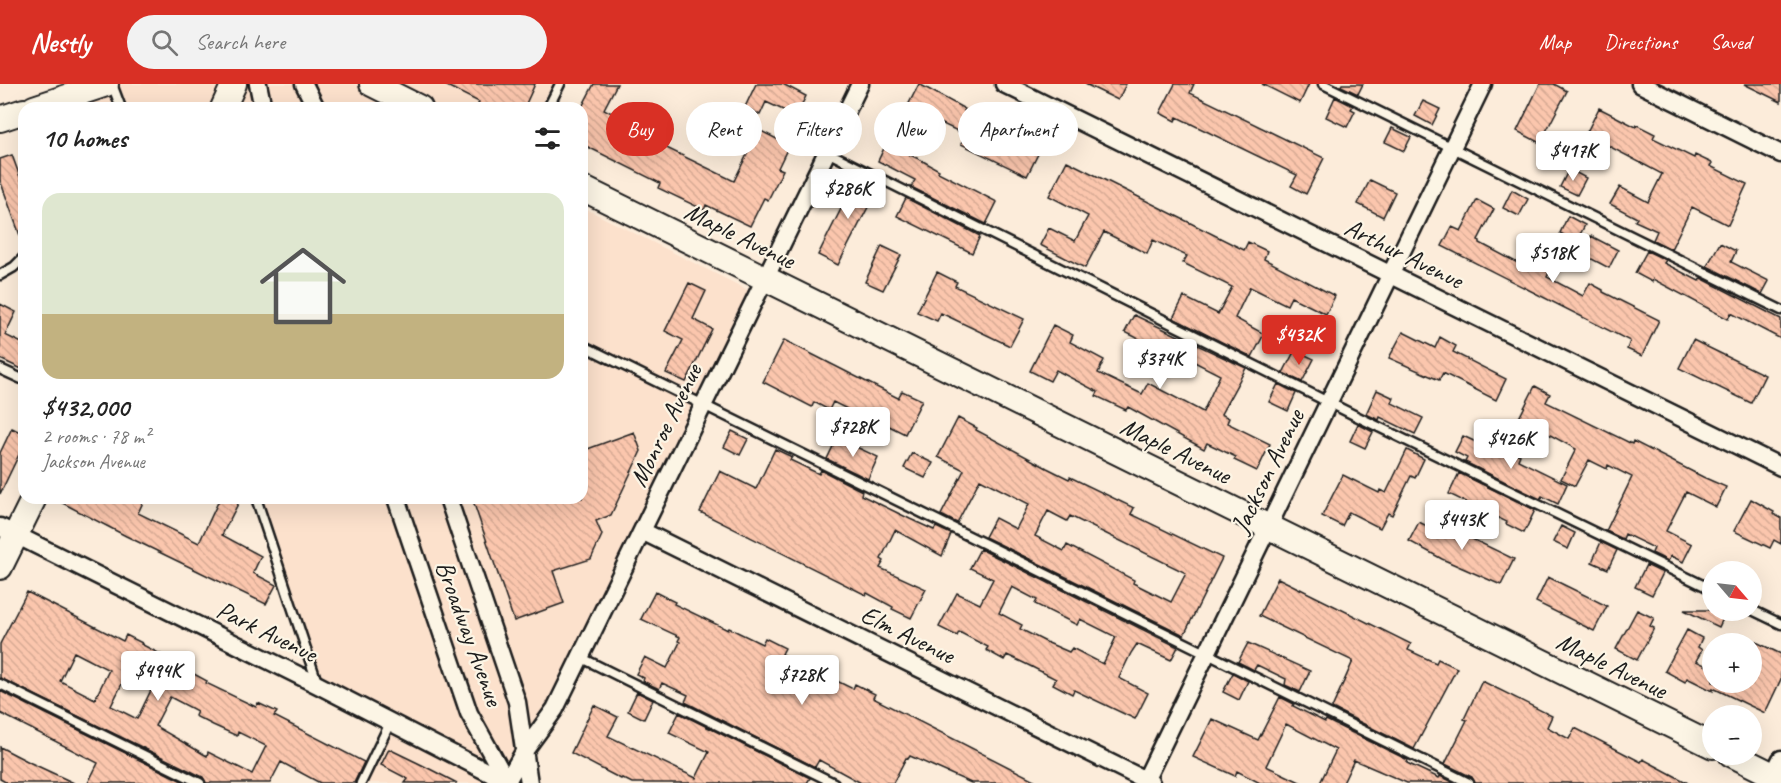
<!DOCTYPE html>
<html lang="en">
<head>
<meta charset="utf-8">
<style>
	:root { --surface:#fff; --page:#f2f2f2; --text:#222; --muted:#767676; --line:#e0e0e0; --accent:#d93025 }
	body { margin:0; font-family:Caveat,sans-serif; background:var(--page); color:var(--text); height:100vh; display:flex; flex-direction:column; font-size:22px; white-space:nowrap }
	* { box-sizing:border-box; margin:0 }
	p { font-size:20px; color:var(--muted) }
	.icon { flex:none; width:33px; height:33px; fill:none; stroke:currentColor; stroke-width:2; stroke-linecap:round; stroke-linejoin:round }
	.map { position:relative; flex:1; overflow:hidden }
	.sheet { position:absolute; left:18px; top:18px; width:570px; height:402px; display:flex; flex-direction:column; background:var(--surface); border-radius:18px; box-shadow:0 6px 24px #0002 }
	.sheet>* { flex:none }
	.top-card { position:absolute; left:606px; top:18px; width:570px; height:54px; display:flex; gap:12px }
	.needle { width:39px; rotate:118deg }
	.fabs { position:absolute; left:1702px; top:477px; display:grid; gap:12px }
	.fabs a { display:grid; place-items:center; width:60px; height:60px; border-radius:50%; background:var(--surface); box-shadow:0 6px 24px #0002; font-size:30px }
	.price { position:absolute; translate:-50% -51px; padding:0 14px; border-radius:6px; background:#fff; color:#222; font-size:20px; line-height:39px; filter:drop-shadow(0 2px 3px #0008) }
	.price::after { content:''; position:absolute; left:50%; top:36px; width:18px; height:14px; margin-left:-9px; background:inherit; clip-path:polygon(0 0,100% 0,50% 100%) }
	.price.on { background:var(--accent); color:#fff }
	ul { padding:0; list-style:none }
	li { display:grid; align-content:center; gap:12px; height:318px; padding:0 24px }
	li+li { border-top:2px solid var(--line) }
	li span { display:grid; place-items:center; height:186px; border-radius:18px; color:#555 }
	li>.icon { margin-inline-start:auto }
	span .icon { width:108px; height:108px; fill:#fffc; stroke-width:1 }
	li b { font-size:26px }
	h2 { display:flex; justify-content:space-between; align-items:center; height:72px; padding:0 24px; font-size:26px }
	.pill { padding:0 21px; border-radius:27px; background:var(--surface); box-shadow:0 6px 24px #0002; font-size:21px; line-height:54px }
	.pill.on { background:var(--accent); color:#fff }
	header { display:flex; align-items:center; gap:36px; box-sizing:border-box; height:84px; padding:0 30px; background:var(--accent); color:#fff }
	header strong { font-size:28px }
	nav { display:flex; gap:33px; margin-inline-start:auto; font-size:21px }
	.search { width:420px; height:54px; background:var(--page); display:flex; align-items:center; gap:15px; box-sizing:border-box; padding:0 21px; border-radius:33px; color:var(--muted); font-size:22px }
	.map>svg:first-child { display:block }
</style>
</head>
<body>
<header>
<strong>Nestly</strong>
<div class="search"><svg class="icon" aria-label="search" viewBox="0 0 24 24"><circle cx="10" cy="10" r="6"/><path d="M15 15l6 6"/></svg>Search here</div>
<nav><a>Map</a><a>Directions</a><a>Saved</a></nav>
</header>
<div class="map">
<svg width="1781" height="699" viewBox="0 0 1781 699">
	<defs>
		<pattern id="building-back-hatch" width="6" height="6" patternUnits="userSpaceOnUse" patternTransform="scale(1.5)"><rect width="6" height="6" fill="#fbc6ad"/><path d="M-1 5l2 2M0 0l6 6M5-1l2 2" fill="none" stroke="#d7aa94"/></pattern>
	</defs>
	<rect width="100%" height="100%" fill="#fcecda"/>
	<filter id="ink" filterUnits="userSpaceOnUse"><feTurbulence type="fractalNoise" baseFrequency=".0167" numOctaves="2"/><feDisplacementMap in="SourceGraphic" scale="12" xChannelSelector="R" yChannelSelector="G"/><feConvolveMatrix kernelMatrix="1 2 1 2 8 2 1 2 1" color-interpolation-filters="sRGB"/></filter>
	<g filter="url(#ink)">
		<!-- built -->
		<path fill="#fce1cc" d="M83,0H554L543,24H90Z
			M582,123L750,207L509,699H361L390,639L318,601L256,414H582Z"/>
		<!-- building -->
		<path fill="url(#building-back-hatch)" stroke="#1c1c1c" stroke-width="1.5" fill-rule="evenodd" d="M443,0H535L524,24H487L478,20L479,18Z
			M594,0H617L604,25L641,45L638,50L734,97L759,46L789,61L778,84L783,86L768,116L764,114L750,142L706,121L704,126L658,104L660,99L582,60V23Z
			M756,0H783L806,12L796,32L766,18L760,31L745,23Z
			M919,0L965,25L964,27L1018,55L1022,47L1044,58L1027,92L961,60L966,51L922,30L916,43L901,35Z
			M1085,0H1126L1118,16Z
			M1175,0H1194L1190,9L1324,74L1306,110L1291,102L1297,91L1177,33L1175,37L1160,29Z
			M1262,0H1309L1300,19Z
			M1342,0H1363L1358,10L1341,2Z
			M1540,0H1554L1567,7L1540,59L1517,47Z
			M1744,0H1781V18Z
			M1335,13L1353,22L1351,25L1355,27L1347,43L1326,33Z
			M1423,17L1440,25L1432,41L1415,32Z
			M1599,24L1636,43L1637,41L1655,50L1653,54L1694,74L1695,71L1712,79L1710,82L1747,100L1728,141L1692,123L1671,165L1653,156L1657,147L1635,137L1637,134L1610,120L1620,103L1648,118L1662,90L1603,59L1600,67L1582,58Z
			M1392,44L1411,53L1404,67L1385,58Z
			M886,60L921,76L939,86L938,88L997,118L986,140L911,103L915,96L878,77Z
			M12,71L24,104V157H22L0,96V75Z
			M1067,77L1244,166L1248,158L1267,167L1264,175L1335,212L1326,230L1291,213L1287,221L1250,203L1235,234L1264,250L1252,273L1173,234L1184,213L1218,230L1232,203L1183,179L1187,172L1153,156L1147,170L1104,148L1085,184L1040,161L1049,144L1075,157L1088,132L1049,112Z
			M1569,85L1586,94L1577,111L1560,103Z
			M858,91L879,102L838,181L818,171Z
			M1370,96L1395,108L1383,133L1358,120Z
			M1512,106L1528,115L1519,132L1503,124Z
			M906,114L980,152L972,169L897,132Z
			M1477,116L1494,125L1478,156L1480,157V159L1529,185L1535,174L1552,182L1547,193L1583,212L1590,199L1603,206V208L1659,236L1642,272L1627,265L1630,257L1442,162L1452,143L1461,147Z
			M1568,132L1585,141L1576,158L1560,149Z
			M1591,152L1618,166L1609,184L1582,170Z
			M1720,159L1736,167L1731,178L1769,197L1762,210L1707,182Z
			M882,162L901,171L883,206L865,198Z
			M1647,167L1666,176L1664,179L1699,197L1701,194L1781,235V255L1731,229L1728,235L1653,195L1652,198L1635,189Z
			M937,188L957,198L955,202L1024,235L1010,262L941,229L937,237L917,228Z
			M689,199L706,207L693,235L712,245L686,298L666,289L683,256L665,247Z
			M0,220L16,228L5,251L24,260V286L0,275Z
			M1134,231L1246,284L1221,330L1229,334L1227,339L1270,360L1257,387L1234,376L1236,373L1207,359L1204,365L1128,323L1126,326L1096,312L1098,308L1056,286L1050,297L1030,287L1053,241L1073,251L1070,258L1104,276L1098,289L1142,310L1148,299L1203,328L1220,291L1177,269L1175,273L1125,248Z
			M1403,248L1435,264L1440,253L1456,262L1453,268L1506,295L1496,316L1443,289L1439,296L1389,274Z
			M784,256L898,314L902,307L922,316L905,350L869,332L867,335L833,318L829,326L814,318L812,323L763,298Z
			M1693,256L1765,291L1751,319L1679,284Z
			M1295,266L1314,275L1302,298L1283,289Z
			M1278,300L1296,309L1288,327L1269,318Z
			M1535,302L1550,310L1546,318L1632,360L1633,357L1703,393L1726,403L1716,423L1686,408L1666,447L1692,460L1683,478L1671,472L1668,477L1652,469L1654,464L1625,450L1623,455L1606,447L1632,393L1608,381L1607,385L1589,376L1575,402L1561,395L1576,365L1519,334Z
			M1377,306L1394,314L1392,319L1423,334L1415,350L1380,333L1379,336L1366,330Z
			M958,334L977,344L976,346L1047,384L1069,395L1070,393L1134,424L1131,430L1222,474L1184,551L985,453L995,434L1016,445L1029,420L980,395L957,439L941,431L964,386L938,373ZM1048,427L1067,437L1070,432L1186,489L1171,518L1133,499L1134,496L1067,461L1064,467L1035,452Z
			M1358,340L1373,348L1365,364L1350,357Z
			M12,344L24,350V360L0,410V369Z
			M732,347L748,355L740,371L724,363Z
			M634,348L641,367L611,431L596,437L602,451L591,475L553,487L564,519L514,537L472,414H582V367Z
			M1463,352L1502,370L1505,364L1520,371L1518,376L1567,400L1558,420L1542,412L1540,415L1465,378L1467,374L1455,368Z
			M837,354L878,373L868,395L827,375Z
			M775,365L792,373L790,376L819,390L821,386L862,407L861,411L910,435L934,446L936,443L951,450L942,472L895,446L881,475L884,477L880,484L926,505L911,534L892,525L893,523L867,509L866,511L700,428L720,387L756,405Z
			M1407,366L1424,375L1415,394L1411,392L1392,431L1388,429L1380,444L1349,428L1342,442L1322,432L1343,391L1379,409L1380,406L1386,409Z
			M912,369L933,379L925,394L904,384Z
			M1459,389L1535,426L1524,449L1506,440L1507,438L1449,410Z
			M53,414H145L138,429L199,459L220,414H241L222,451L261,472L253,489L276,501L266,520L126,452Z
			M1751,415L1774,428L1773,430L1781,434V460L1774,456L1770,464L1734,447Z
			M1433,436L1514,475L1501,501L1442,475L1409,457L1419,438L1429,443Z
			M1561,442L1575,449L1568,465L1553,458Z
			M1601,458L1617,466L1608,485L1592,478Z
			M980,465L1178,563L1171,576L1137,560L1131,569L1119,594L1148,609L1135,635L1074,606L1072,610L1053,600L1056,595L1028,581L1007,571L1004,576L986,566L988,563L959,548L957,552L939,543L957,509L980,520L993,495L970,484ZM1012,503L1037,516L1035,520L1077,541L1080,535L1116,553L1103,580L1072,564L1069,568L1046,558L1020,545L1022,541L999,529Z
			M1646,481L1663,489L1652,511L1635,503Z
			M1548,493L1607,522L1594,547L1536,518Z
			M1278,494L1411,560L1408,566L1436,579L1438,575L1457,584L1414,665L1332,624L1353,577L1259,532Z
			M27,508L123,557L126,551L142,559L141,560L164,572L163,573L207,597L206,599L256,623L258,619L277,628L274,632L364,678L354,699H320L281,678L270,699H206L203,693L0,594V560ZM74,568L109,586L95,615L60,597ZM126,592L152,604L137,635L111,622ZM170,613L197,627L195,632L213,641L237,652L238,648L266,662L252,690L208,668L207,672L155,642Z
			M655,508L675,518L674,520L728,546L729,544L762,560L765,554L785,564L782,570L853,605L855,600L875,610L873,614L1040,699H971L910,672L908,675L906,674L893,699H861L819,676L815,683L685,618L688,611L662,599L659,605L643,597L644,594L636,590L645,573L667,584L680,558L678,557L680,553L641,535Z
			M1637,526L1654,534L1650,542L1654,544L1637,576L1616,565Z
			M1684,526H1727L1719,543Z
			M1687,546L1702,554L1698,563L1702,566L1696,577L1713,585V598H1752V556L1781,570V595L1765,629L1713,604V607L1687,594L1685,598L1665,587Z
			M1248,559L1310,587L1300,608L1285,601L1286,595L1257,581L1254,586L1238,578Z
			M1233,589L1248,597L1239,616L1223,608Z
			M1482,597L1552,632L1547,643L1569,655L1575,644L1641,678L1643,675L1688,699H1475L1472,693L1445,680L1467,636L1464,635Z
			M0,607L186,699H88L98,679L0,629Z
			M637,608L653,616L644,635L628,627Z
			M1280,613L1294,620L1293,622L1325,638L1326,636L1408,676L1407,679L1439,694L1440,692L1455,699H1407L1354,676L1343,699H1320L1336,666L1286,640L1266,682L1302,699H1260L1237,687L1235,692L1193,673L1212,635L1258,656Z
			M594,621L618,633L608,652L696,694L709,668L669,649L679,629L810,694L807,699H632L622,694L621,695L571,669Z
			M0,663L31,679L74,699H7L0,695Z
			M389,665L422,681L457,699H405L408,695L381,681Z"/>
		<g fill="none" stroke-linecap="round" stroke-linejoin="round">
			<!-- lane casing -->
			<g stroke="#1c1c1c" stroke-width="13">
				<path id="lane" d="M112,0L121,24
					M1323,0L1781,226
					M548,24L560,0
					M827,68L1352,330L1713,506
					M0,191L14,183L24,173
					M582,261L1469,699
					M0,285L24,296
					M256,414L317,598
					M1752,526L1781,540
					M580,573L834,699
					M0,600L200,699
					M361,699L390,639"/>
			</g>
			<!-- street casing -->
			<g stroke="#1c1c1c" stroke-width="21">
				<path id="street" d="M258,0L263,24
					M304,0L316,24
					M1004,0L1781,383
					M1640,0L1781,70
					M396,414L469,629L507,698
					M448,414L517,618L529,699
					M0,443L318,601L509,699
					M642,447L1151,699
					M506,699L525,666L555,625L860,0
					M1144,699L1483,0
					M1769,699L1781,675"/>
			</g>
			<!-- secondary casing -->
			<g stroke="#1c1c1c" stroke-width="28">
				<path id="secondary" d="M372,0L420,24
					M34,24L106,0
					M223,24L234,0
					M0,35L24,27
					M582,104L1713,662
					M0,483L34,414
					M1731,670L1781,695"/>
			</g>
			<!-- path -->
			<path stroke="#1c1c1c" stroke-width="3" stroke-dasharray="4.5 4.5" stroke-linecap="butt" d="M281,24L296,19"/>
			<!-- lane -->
			<use href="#lane" stroke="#fcf5e5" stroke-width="8"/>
			<!-- street -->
			<use href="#street" stroke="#fcf5e5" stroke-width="16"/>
			<!-- secondary -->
			<use href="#secondary" stroke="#fcf5e5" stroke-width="24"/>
		</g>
	</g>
	<g text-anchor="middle" stroke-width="4.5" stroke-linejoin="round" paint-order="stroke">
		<!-- street labels -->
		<g font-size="26" fill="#1c1c1c" stroke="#fcf5e5">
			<text transform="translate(740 151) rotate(26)" y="9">Maple Avenue</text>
			<text transform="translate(1404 169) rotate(26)" y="9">Arthur Avenue</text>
			<text transform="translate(665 341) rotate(-64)" y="9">Monroe Avenue</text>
			<text transform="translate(1176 366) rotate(26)" y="9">Maple Avenue</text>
			<text transform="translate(1267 387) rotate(-64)" y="9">Jackson Avenue</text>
			<text transform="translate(267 547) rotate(26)" y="9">Park Avenue</text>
			<text transform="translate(470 549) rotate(70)" y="9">Broadway Avenue</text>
			<text transform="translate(908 550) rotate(26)" y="9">Elm Avenue</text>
			<text transform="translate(1612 581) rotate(26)" y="9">Maple Avenue</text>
		</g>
	</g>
</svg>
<div class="fabs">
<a><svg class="needle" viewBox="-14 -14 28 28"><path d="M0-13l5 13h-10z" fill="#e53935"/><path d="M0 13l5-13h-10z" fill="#767676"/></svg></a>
<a>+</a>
<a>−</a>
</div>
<b class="price" style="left:1573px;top:98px">$417K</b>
<b class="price" style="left:848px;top:136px">$286K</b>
<b class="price" style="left:1553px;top:200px">$518K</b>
<b class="price on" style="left:1299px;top:282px">$432K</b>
<b class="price" style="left:1160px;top:306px">$374K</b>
<b class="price" style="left:853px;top:374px">$728K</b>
<b class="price" style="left:1511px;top:386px">$426K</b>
<b class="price" style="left:1462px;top:467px">$443K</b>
<b class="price" style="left:158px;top:618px">$494K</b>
<b class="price" style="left:802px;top:622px">$728K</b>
<div class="top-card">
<a class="pill on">Buy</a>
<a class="pill">Rent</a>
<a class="pill">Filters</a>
<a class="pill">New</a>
<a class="pill">Apartment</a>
</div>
<section class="sheet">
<h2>10 homes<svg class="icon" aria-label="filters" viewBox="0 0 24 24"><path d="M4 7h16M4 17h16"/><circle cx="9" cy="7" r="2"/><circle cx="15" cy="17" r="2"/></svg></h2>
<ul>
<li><span style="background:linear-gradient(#dfe7d0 65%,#c2b280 0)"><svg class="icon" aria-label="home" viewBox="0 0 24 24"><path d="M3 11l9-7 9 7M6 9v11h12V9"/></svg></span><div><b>$432,000</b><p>2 rooms · 78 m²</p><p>Jackson Avenue</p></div></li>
</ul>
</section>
</div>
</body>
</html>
